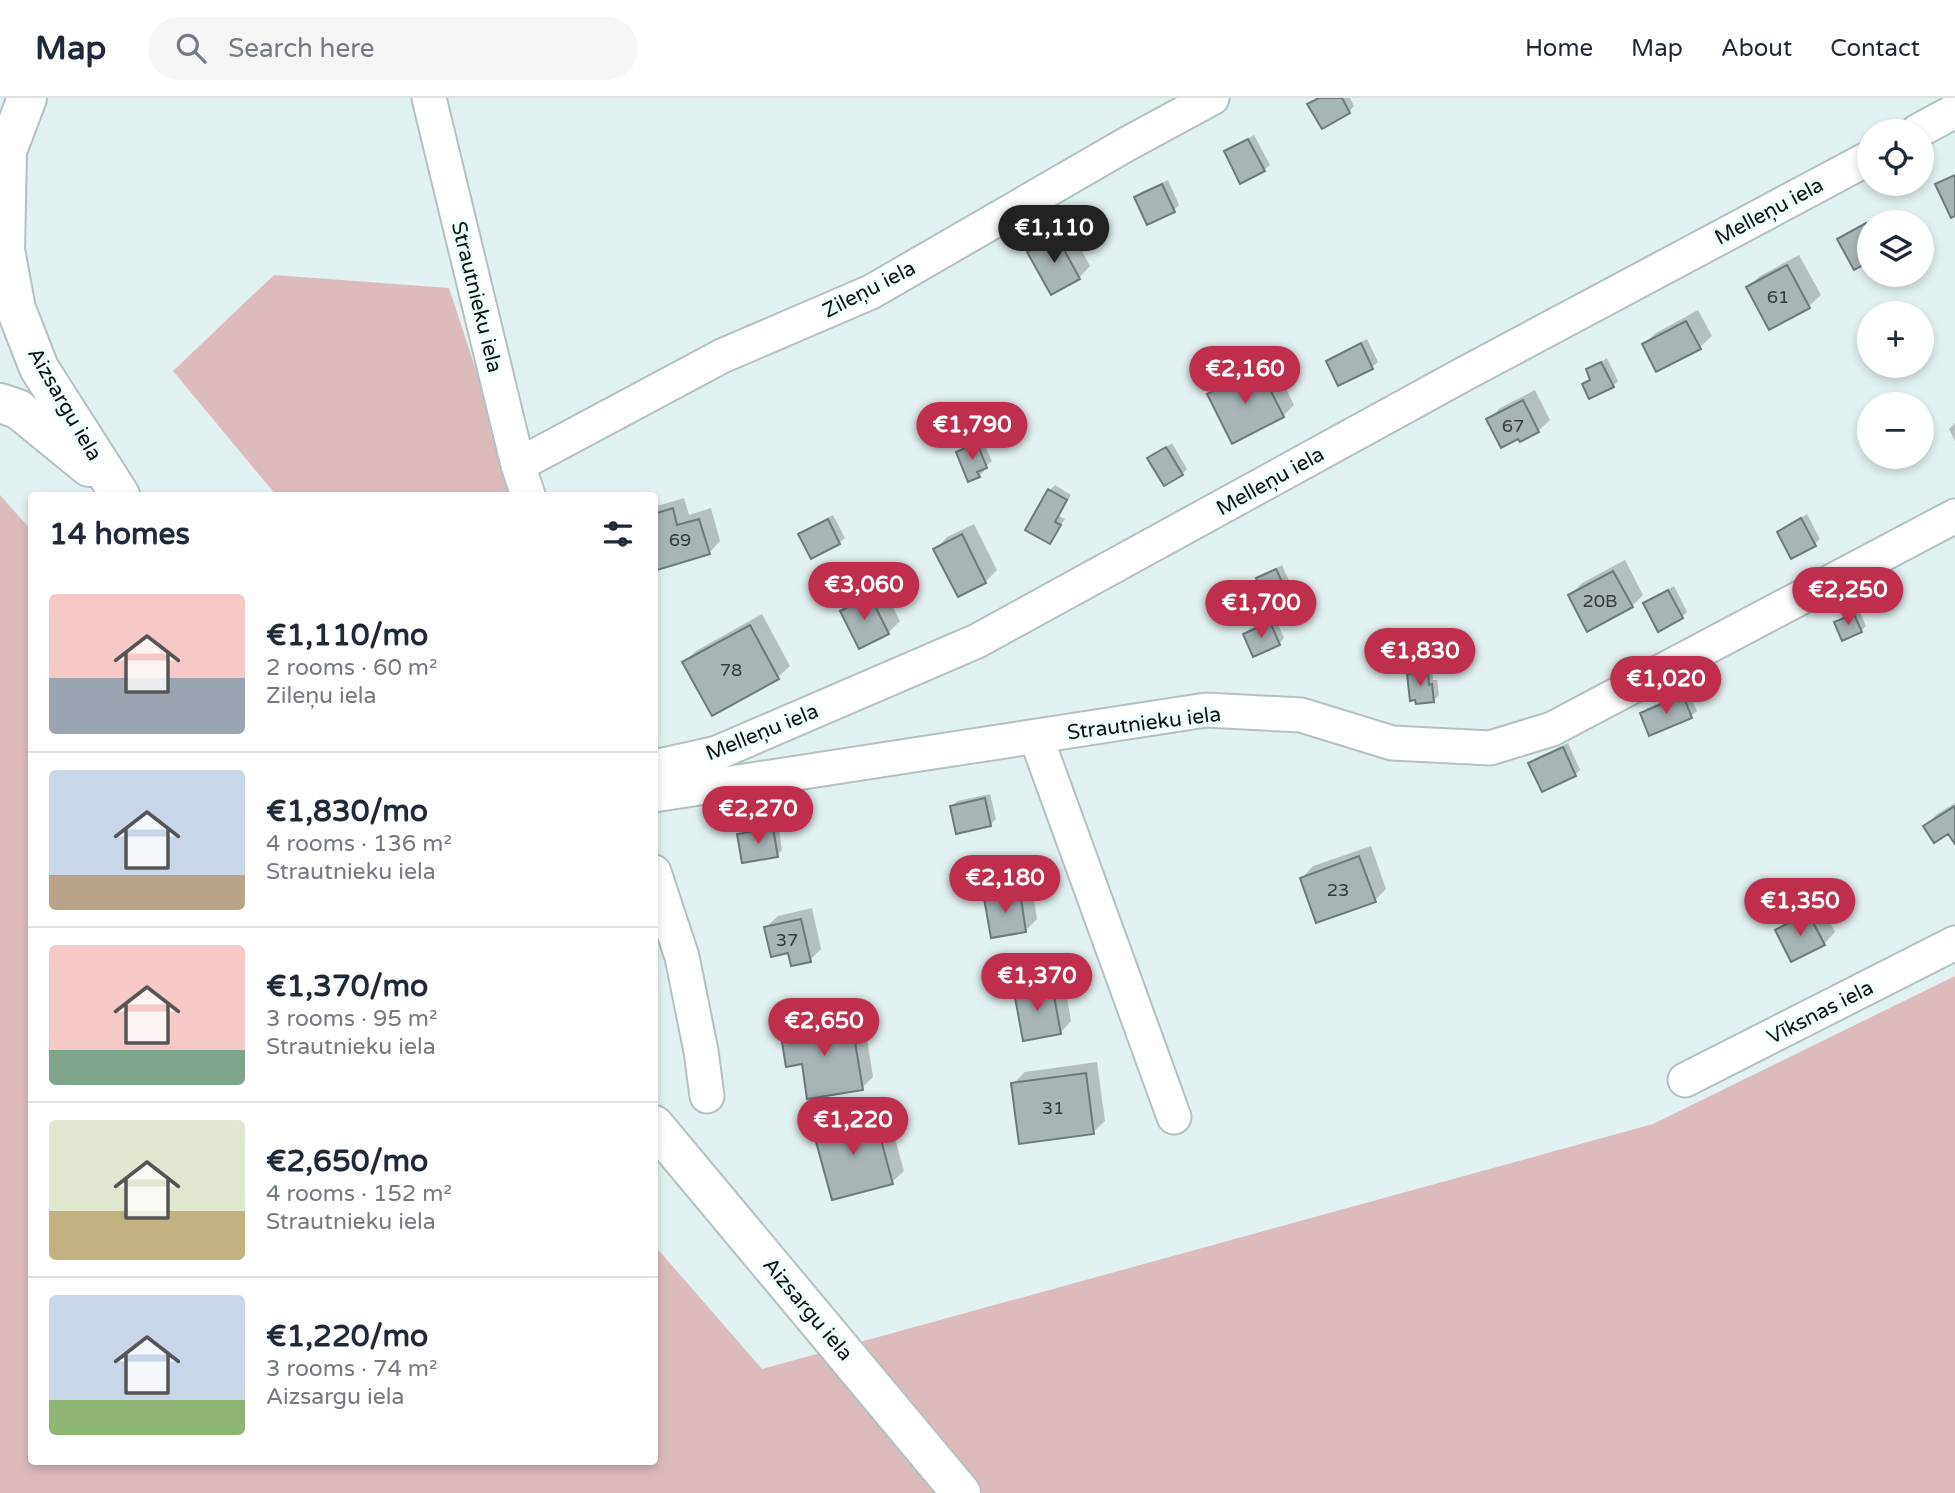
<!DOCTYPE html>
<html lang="en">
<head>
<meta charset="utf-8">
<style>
	:root { --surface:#fff; --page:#f6f6f7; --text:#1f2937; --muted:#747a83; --line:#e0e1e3; --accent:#bf2e4d }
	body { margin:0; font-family:"Varela Round",sans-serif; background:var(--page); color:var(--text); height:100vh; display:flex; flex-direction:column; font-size:26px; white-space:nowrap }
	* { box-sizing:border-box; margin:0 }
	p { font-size:23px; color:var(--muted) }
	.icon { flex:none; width:38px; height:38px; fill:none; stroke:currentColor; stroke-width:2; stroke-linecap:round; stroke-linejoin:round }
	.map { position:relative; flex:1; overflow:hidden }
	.drawer { position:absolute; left:28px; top:394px; width:630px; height:973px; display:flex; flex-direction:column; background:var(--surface); border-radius:7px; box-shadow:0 4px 10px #0003 }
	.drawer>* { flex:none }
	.buttons { position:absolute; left:1857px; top:21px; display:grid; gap:14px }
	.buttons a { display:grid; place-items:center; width:77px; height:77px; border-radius:50%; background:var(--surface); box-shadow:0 4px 10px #0003; font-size:35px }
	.price { position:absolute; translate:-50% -60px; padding:0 16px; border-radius:24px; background:var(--accent); color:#fff; font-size:23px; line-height:46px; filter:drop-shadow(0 2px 4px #0008) }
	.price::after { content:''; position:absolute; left:50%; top:42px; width:21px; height:16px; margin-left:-10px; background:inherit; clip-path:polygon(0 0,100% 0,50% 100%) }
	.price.on { background:#222; color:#fff }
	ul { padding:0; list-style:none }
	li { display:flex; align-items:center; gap:21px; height:175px; padding:0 21px }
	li+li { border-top:2px solid var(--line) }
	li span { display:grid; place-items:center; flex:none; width:196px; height:140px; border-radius:7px; color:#555 }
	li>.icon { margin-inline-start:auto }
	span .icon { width:84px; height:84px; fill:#fffc; stroke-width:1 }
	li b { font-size:30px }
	h2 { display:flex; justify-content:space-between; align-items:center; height:84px; padding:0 21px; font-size:30px }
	header { display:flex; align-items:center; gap:42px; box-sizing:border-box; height:98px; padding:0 35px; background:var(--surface); border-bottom:2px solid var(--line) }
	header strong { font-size:33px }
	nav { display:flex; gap:38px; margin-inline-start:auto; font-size:24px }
	.search { width:490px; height:63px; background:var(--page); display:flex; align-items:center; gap:18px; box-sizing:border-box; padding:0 24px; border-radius:38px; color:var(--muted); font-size:26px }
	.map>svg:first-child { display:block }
</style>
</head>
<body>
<header>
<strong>Map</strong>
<div class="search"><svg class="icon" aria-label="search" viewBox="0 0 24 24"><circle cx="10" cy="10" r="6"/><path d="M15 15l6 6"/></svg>Search here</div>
<nav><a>Home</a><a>Map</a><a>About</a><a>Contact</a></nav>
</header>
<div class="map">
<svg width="1955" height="1395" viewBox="0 0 1955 1395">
	<rect width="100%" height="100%" fill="#e2f1f1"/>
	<!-- green -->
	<path fill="#dcbbbd" d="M274,177L449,190L517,397H276L173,273Z
		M0,397L32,433V1363H654L655,1148L762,1271L1653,1026L1955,878V1395H0Z"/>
	<!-- shadow -->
	<path fill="#0003" fill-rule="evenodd" d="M1317,0H1350L1354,8L1349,14L1310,7Z
		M1254,37L1270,67L1264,72L1226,54Z
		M1168,82L1179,107L1174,112L1136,99L1141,94Z
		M1872,121L1874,124H1869V162L1839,141Z
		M1068,127L1090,168L1079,180L1029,154L1040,142Z
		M1799,157L1821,197L1809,208L1770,230L1748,189L1760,178Z
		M1698,212L1712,238L1700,249L1644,246L1656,235Z
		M1367,241L1378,264L1372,269L1339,285L1329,263L1334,258Z
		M1271,260L1294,307L1283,318L1209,297L1221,285Z
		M1607,260L1618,283L1613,288L1584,286L1592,280L1588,272Z
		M1535,292L1550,322L1538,333L1488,322L1500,310Z
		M1955,325V343L1949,331Z
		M982,341L992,363L983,370L984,373L979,378L958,354L963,349Z
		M1172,345L1187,371L1182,376L1149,361Z
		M1055,387L1071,397L1059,418L1065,421L1049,444L1050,392Z
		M684,400L689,417L711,410L720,443L709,455L654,471V409Z
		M1807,416L1820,441L1815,446L1779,434Z
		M833,417L845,440L839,445L800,436L806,431Z
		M974,426L997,472L985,484L959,497L936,451L947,439Z
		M1625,462L1643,497L1632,508L1570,497L1582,485Z
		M1282,467L1299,505L1294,510L1258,481L1264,476Z
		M882,488L900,523L888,535L842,513L854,502Z
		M1674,488L1687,514L1682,519L1645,506L1650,501Z
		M1859,512L1866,528L1861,533L1836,525L1842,519Z
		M762,516L790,568L778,579L713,615L685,564L696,553Z
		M1275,520L1284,540L1279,546L1245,536L1250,531Z
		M1432,570L1433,582H1437L1439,597L1433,603L1409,577L1414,572Z
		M1688,593L1697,613L1691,618L1650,636L1642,616L1647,610Z
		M1568,645L1580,672L1575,677L1530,666L1536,660Z
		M990,696L996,721L990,727L952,708L957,703Z
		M1955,705V743L1949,733L1925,728L1937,716Z
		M778,725L782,752L777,757L739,737L744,731Z
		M1371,748L1386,791L1375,802L1302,780L1313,768Z
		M1031,783L1037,821L1026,832L986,800L998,789ZM1028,790L1029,794L997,799V796Z
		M1820,805L1835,834L1824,846L1777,833L1789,821Z
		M812,810L821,851L810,862L789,853L766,829L778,818Z
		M1063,876L1071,923L1060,935L1016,894L1027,883Z
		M852,912L854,923L864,921L873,979L862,990L803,964L782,933L794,921Z
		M1097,964L1105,1023L1093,1034L1013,986L1025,974Z
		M885,1005L904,1073L892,1084L815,1033L826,1022Z"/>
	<!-- building -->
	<path fill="#a8b5b6" stroke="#6d7a7b" stroke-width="2" d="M1319,0H1342L1350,15L1322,31L1307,6Z
		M1248,41L1265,73L1240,86L1224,53Z
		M1955,77V118L1951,120L1935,86Z
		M1162,86L1175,114L1147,127L1134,99Z
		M1866,125L1869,129V164L1854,172L1837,141Z
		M1056,137L1080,181L1051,197L1027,154Z
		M1787,167L1810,210L1769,232L1746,189Z
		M1686,223L1701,251L1656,274L1642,246Z
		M1361,245L1373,271L1338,288L1326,263Z
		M1601,264L1614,289L1589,301L1582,286L1590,282L1586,271Z
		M1259,270L1284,319L1232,346L1207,296Z
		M1523,302L1539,334L1520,344L1518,341L1501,350L1486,321Z
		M977,345L987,370L977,374L980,379L968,384L956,354Z
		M1166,349L1183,377L1164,388L1147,360Z
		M1048,391L1067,402L1055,424L1061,427L1050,446L1025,432Z
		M673,410L677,427L699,421L710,456L654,473V416Z
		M1801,420L1816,448L1791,461L1777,434Z
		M828,421L840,446L811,461L798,436Z
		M962,436L986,485L958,499L933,451Z
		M1276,471L1295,512L1274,521L1256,480Z
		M1613,473L1633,509L1587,534L1568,497Z
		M1668,492L1683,520L1658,534L1643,505Z
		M870,498L889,536L859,551L840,513Z
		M1854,516L1862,534L1842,543L1834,524Z
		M1270,524L1280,547L1253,559L1243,536Z
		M750,527L779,581L712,618L682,564Z
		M1428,574L1429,587L1432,586L1434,604L1416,606L1415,602L1410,603L1407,576Z
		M1683,597L1692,620L1649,638L1640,615Z
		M1563,649L1576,678L1542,694L1528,665Z
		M985,700L991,728L956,736L950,708Z
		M1955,708V746L1948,736L1934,745L1923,728Z
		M773,730L778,759L742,765L737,736Z
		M1359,758L1376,804L1316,825L1300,780Z
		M1020,794L1026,834L991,840L984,800Z
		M1808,815L1825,847L1791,864L1775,832Z
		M801,821L811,864L791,868L788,855L771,859L764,829Z
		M1052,887L1061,936L1023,943L1014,894Z
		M841,922L843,933L853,932L863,992L807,1001L802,966L786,969L780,932Z
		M1086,975L1094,1036L1019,1046L1011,985Z
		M874,1016L893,1086L832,1102L813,1033Z"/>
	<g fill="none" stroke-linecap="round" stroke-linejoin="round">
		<!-- minor casing -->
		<g stroke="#b3c1c2" stroke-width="37">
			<path id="minor" d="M429,0L518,367L528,397
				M1918,33L1955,13
				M518,367L722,258L871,194L1127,46L1212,0
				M1036,639L1174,1019
				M654,669L717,655L977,543L1464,276L1869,60
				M654,697L1206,612L1301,617L1392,645L1490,650L1552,631L1955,418
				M654,774L682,859L701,953L707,998
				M1685,982L1955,845"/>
		</g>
		<!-- trunk casing -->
		<g stroke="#b3c1c2" stroke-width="42">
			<path id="trunk" d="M7,53L5,152L16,211L39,270L120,397
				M0,62L7,53L27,0
				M0,305L18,311L89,369
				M654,1027L961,1395"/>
		</g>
		<!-- minor -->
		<use href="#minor" stroke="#fff" stroke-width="33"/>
		<!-- trunk -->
		<use href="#trunk" stroke="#fff" stroke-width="38"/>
	</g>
	<g text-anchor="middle" stroke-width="7" stroke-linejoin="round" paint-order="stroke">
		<!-- number labels -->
		<g font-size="18" fill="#343b3b">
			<text x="1778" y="205">61</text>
			<text x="1513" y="334">67</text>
			<text x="680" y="448">69</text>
			<text x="1600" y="509">20B</text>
			<text x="731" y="578">78</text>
			<text x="1338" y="798">23</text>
			<text x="787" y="848">37</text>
			<text x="1053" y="1016">31</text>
		</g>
		<!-- street labels -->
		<g font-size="21" fill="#0d1212" stroke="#f0feff">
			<text transform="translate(1769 113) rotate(-28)" y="7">Melleņu iela</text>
			<text transform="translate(869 191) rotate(-27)" y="7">Zileņu iela</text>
			<text transform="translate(477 199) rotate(76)" y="7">Strautnieku iela</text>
			<text transform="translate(65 306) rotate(60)" y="7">Aizsargu iela</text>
			<text transform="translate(1270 383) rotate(-29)" y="7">Melleņu iela</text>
			<text transform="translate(1144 625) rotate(-7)" y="7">Strautnieku iela</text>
			<text transform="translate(762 634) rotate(-22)" y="7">Melleņu iela</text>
			<text transform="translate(1820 914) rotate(-27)" y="7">Vīksnas iela</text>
			<text transform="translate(808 1211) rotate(50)" y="7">Aizsargu iela</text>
		</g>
	</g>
</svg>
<div class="buttons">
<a><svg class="icon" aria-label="locate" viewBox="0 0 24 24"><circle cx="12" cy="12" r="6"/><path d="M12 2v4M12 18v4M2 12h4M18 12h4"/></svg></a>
<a><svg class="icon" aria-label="layers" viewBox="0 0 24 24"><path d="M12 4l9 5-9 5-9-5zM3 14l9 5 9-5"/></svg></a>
<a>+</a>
<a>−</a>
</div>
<b class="price on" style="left:1054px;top:167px">€1,110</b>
<b class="price" style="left:1245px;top:308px">€2,160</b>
<b class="price" style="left:972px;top:364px">€1,790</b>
<b class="price" style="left:864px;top:524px">€3,060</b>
<b class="price" style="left:1848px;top:529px">€2,250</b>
<b class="price" style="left:1261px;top:542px">€1,700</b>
<b class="price" style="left:1420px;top:590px">€1,830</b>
<b class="price" style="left:1666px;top:618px">€1,020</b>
<b class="price" style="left:758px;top:748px">€2,270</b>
<b class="price" style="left:1005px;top:817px">€2,180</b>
<b class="price" style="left:1800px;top:840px">€1,350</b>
<b class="price" style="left:1037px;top:915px">€1,370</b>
<b class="price" style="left:824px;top:960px">€2,650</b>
<b class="price" style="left:853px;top:1059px">€1,220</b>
<section class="drawer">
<h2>14 homes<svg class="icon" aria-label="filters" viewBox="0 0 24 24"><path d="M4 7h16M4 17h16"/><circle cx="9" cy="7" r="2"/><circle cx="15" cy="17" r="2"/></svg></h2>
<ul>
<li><span style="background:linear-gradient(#f6c9c9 60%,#9aa5b1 0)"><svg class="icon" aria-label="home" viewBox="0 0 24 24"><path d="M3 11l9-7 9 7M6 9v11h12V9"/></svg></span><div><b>€1,110/mo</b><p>2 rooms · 60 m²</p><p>Zileņu iela</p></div></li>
<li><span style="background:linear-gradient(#c9d6e8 75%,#b9a48a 0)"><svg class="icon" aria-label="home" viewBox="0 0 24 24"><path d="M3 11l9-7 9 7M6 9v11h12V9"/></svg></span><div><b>€1,830/mo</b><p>4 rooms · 136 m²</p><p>Strautnieku iela</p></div></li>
<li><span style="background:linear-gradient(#f6c9c9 75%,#7fa58c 0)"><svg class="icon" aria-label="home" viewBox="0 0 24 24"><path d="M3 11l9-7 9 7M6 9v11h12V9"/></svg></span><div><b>€1,370/mo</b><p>3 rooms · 95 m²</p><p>Strautnieku iela</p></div></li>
<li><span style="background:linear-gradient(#dfe7d0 65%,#c2b280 0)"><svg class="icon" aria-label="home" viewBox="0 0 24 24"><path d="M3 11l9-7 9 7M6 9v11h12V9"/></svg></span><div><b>€2,650/mo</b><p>4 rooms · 152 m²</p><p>Strautnieku iela</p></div></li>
<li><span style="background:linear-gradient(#c9d6e8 75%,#8fb573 0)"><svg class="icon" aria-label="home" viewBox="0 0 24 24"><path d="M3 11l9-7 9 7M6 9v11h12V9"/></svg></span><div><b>€1,220/mo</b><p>3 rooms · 74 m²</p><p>Aizsargu iela</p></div></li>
</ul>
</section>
</div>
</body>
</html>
